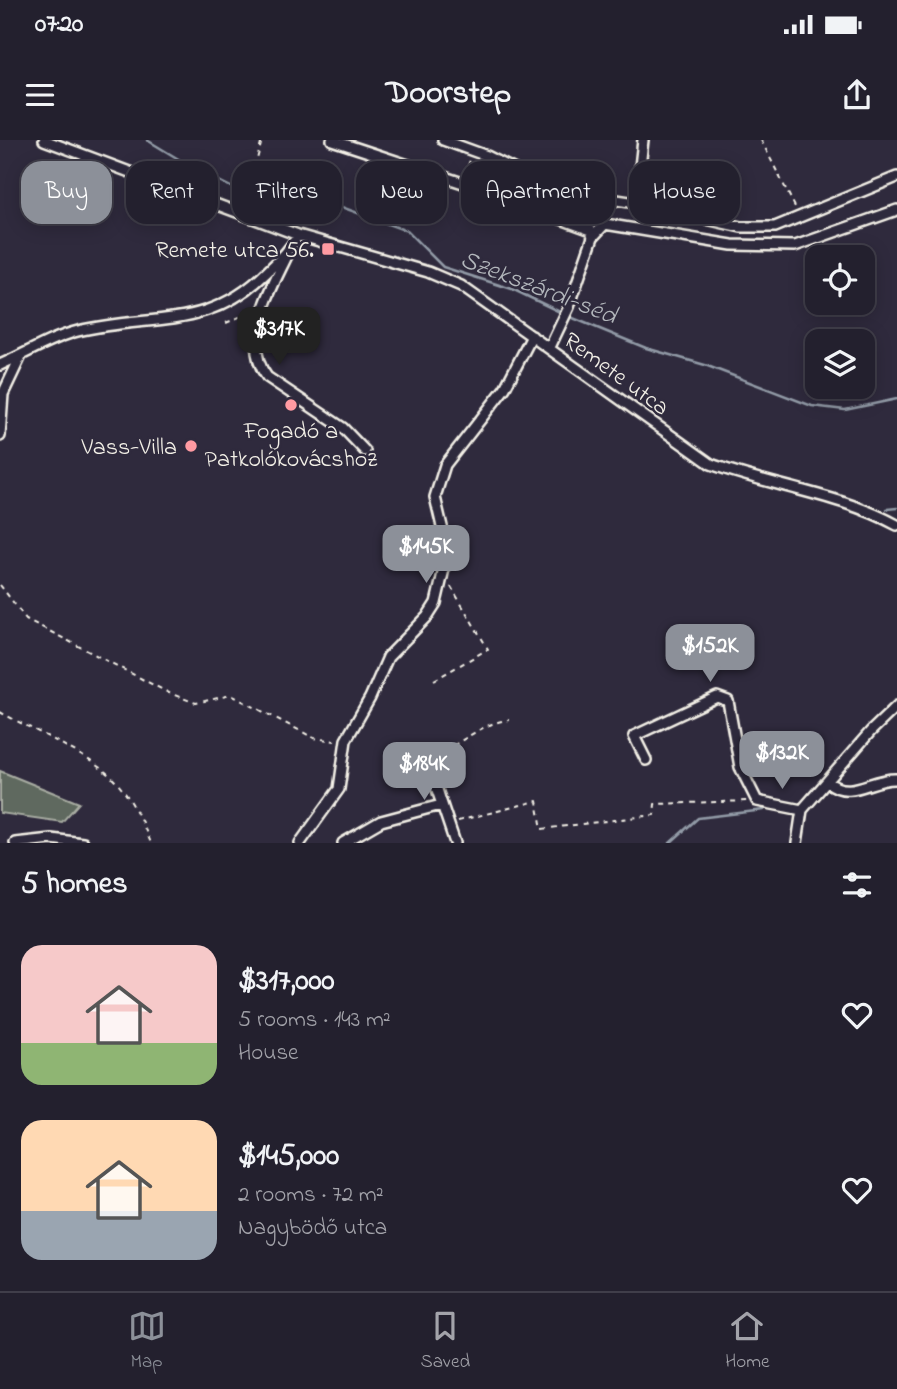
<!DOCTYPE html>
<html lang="en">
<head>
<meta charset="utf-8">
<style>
	:root { --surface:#23202e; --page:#2f2d3a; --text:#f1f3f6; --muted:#a3a3aa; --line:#403e4a; --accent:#8c9099 }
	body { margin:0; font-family:"Indie Flower",sans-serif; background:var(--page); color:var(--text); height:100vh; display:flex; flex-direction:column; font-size:26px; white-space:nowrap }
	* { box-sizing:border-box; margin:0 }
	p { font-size:23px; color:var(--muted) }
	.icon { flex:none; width:38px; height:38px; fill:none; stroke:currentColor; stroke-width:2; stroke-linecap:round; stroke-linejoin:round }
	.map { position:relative; height:703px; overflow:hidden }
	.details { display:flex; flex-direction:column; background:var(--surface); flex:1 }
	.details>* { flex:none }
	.hud { position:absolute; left:21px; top:21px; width:856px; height:63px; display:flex; gap:14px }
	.fabs { position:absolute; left:805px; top:105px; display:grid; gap:14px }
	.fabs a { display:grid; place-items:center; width:70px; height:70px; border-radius:14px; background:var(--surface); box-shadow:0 4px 18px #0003,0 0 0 2px var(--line); font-size:35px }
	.price { position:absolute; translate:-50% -60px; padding:0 16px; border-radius:14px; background:var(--accent); color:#fff; font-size:23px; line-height:46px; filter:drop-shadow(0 2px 4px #0008) }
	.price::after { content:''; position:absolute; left:50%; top:42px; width:21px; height:16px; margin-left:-10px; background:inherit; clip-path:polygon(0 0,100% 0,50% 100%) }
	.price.on { background:#222; color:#fff }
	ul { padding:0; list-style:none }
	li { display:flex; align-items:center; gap:21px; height:175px; padding:0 21px }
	li span { display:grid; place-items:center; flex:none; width:196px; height:140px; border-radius:21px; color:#555 }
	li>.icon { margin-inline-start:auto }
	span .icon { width:84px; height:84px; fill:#fffc; stroke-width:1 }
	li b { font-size:30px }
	h2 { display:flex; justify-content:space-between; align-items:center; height:84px; padding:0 21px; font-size:30px }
	.tag { padding:0 24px; border-radius:21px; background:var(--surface); box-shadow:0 4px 18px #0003,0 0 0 2px var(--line); font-size:24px; line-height:63px }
	.tag.on { background:var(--accent); color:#fff }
	.status { display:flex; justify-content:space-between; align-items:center; height:49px; padding:0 35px; background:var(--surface); direction:ltr }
	.status svg { height:19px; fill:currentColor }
	header { display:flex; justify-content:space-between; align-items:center; height:91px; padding:0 21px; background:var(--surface); font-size:32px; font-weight:800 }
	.menu { display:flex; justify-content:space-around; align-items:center; height:98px; border-top:2px solid var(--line); background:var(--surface); font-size:19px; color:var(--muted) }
	.menu a { display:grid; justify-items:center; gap:4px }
	.menu .on { color:var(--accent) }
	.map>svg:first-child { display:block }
</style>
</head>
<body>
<div class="status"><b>07:20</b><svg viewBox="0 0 49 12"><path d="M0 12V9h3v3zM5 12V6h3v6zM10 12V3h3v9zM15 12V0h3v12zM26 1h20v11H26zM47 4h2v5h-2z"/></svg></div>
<header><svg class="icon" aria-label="menu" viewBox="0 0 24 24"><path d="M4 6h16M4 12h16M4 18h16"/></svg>Doorstep<svg class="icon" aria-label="share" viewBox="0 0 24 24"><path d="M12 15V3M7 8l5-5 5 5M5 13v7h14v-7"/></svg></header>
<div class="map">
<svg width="897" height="703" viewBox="0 0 897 703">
	<rect width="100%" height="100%" fill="#2f2a3d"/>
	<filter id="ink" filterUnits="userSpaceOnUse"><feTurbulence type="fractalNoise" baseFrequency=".0143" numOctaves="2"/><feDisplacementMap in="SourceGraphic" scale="14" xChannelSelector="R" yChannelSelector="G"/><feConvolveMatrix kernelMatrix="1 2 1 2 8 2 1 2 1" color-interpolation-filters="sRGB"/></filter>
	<g filter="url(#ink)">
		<!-- green -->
		<path fill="#5e695e" stroke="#a9ada3" stroke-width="2" d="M0,631L79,663L62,682L0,673Z"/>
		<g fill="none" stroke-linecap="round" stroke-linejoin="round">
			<!-- stream -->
			<path stroke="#929ba7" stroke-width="2.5" d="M147,0L195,29L251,57L325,61L407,91L443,127L512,149L562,173
				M568,176L646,208L705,225L812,266L845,270L897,259
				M887,369L897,368
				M670,703L698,678L764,670"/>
			<!-- minor casing -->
			<g stroke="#f4f1e8" stroke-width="14">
				<path id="minor" d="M44,0L298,95L428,132L461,146L711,324C770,346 843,355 897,385
					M332,0L545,70L605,84L732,105L795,106L897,70
					M443,0L487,16L533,39L578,54L636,63L741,87H775L897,37
					M636,63L643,0
					M558,78L591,90L593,97
					M287,116C271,150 240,202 267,237L343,288L365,311
					M550,207L569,167L593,97L605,84
					M0,225C26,214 50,198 78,191C152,173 207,192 267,132C279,120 290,110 298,95
					M0,296L3,254L21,216
					M428,617V623L455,703
					M646,620L634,596L717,557L728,561L740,627L757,661L802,670
					M828,642C851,661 872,637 897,639
					M15,703L51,699L83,703
					M300,703L339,649L346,600L370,558L388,517L427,477L436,463L448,412L435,357L445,325L505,248L532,196
					M343,703L381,681L441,665
					M797,703L802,670L871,591L897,566"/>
			</g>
			<!-- path -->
			<path stroke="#f4f1e8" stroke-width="2" stroke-dasharray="5 5" stroke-linecap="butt" d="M761,0L795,67
				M465,35L470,20
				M252,67L251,43L262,0
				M226,183L253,171
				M0,445L26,479L169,553L196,563L231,555L314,598L335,601
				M434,540L488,509L450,445
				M0,572C32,590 93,616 116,642C132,659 142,682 151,703
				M435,614C461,605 482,582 509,580
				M458,681L537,661L542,689L654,675L655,664L749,661"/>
			<!-- minor -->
			<use href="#minor" stroke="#2f2a3d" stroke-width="9"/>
		</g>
	</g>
	<!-- markers -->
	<g fill="#ff9aa2" stroke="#2f2a3d" stroke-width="2.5">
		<rect x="321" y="102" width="14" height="14" rx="3.5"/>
		<circle cx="291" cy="265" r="7"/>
		<circle cx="191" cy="306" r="7"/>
	</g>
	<g text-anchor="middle" stroke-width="5" stroke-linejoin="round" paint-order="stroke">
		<!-- poi labels -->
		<g font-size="24" fill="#f4f1e8" stroke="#2f2a3d" text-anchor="end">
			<text x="314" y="117">Remete utca 56.</text>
			<text x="291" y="298" text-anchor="middle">Fogadó a<tspan x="291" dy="28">Patkolókovácshoz</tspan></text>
			<text x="177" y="314">Vass-Villa</text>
		</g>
		<!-- street labels -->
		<g font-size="24" fill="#f4f1e8" stroke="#2f2a3d">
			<text transform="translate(617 233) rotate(36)" y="8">Remete utca</text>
		</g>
		<!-- water labels -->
		<g font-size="26" font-style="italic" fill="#b3b7bc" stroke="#2f2a3d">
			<text transform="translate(539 146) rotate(21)" y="9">Szekszárdi-séd</text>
		</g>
	</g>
</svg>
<div class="fabs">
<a><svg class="icon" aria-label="locate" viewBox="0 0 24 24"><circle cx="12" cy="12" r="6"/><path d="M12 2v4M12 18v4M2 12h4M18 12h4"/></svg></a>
<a><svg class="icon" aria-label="layers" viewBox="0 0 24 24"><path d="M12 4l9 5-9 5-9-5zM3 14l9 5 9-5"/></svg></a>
</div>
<b class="price on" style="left:279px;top:227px">$317K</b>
<b class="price" style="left:426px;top:445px">$145K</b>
<b class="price" style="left:710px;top:544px">$152K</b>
<b class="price" style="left:782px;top:651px">$132K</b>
<b class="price" style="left:424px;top:662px">$184K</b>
<div class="hud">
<a class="tag on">Buy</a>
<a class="tag">Rent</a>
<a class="tag">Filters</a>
<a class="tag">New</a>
<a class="tag">Apartment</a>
<a class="tag">House</a>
</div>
</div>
<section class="details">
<h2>5 homes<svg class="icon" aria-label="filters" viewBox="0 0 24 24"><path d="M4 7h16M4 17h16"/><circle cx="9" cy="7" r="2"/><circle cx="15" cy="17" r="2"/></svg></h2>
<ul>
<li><span style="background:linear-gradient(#f6c9c9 70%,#8fb573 0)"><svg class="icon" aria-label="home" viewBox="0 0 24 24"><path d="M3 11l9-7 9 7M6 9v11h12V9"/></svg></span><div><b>$317,000</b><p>5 rooms · 143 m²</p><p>House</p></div><svg class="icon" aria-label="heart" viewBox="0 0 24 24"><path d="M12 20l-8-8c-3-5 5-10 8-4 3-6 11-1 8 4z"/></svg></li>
<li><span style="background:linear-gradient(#ffd9b3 65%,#9aa5b1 0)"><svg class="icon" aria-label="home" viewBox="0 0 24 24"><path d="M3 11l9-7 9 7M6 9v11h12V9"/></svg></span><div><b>$145,000</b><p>2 rooms · 72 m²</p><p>Nagybödő utca</p></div><svg class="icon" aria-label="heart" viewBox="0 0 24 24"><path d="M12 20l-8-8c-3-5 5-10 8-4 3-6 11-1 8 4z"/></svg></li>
</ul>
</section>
<nav class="menu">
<a class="on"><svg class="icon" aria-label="map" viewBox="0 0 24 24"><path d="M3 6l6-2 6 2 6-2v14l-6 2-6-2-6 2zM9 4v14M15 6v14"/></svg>Map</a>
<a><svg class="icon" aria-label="saved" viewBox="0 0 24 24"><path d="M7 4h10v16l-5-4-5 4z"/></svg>Saved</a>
<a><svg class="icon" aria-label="home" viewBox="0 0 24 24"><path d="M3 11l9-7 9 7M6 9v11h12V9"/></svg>Home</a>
</nav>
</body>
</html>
